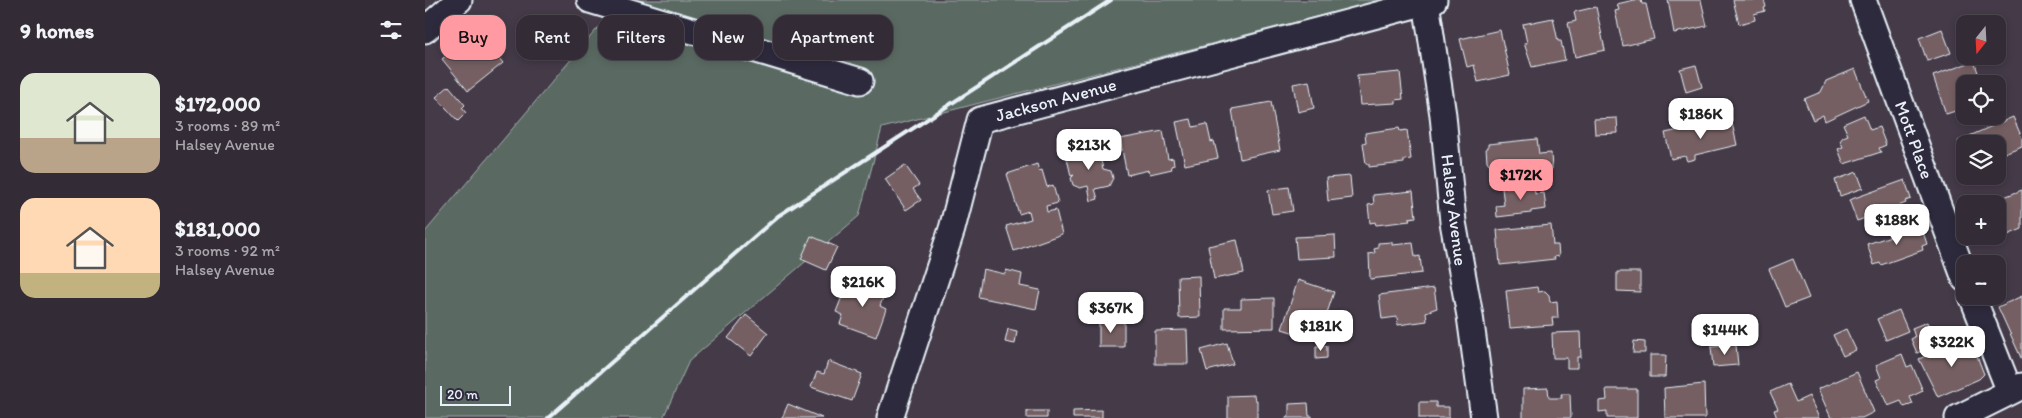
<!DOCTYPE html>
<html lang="en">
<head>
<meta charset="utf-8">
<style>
	:root { --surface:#332c36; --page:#3e3842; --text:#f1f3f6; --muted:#a9a7ad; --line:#4e4851; --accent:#ff9aa2 }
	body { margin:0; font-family:Itim,sans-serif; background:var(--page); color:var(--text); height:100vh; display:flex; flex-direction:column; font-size:19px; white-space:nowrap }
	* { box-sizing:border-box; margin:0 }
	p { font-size:16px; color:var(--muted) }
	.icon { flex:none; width:28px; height:28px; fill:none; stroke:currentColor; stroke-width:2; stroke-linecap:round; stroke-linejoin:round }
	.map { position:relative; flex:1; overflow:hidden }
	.drawer { display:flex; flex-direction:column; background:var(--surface); width:425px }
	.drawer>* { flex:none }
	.banner { position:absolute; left:15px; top:15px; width:475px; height:45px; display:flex; gap:10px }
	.needle { width:32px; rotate:198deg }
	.buttons { position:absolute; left:1531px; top:15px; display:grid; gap:10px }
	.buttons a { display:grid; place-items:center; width:50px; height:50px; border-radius:10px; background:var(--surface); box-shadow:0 2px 8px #0003,0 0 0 1px var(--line); font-size:25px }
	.scale { position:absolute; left:15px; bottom:12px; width:71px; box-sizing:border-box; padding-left:5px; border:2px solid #e8f1f8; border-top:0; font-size:14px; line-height:18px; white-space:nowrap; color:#e8f1f8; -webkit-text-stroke:4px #2f2a3d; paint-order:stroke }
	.price { position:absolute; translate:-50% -42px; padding:0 11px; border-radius:10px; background:#fff; color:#222; font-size:16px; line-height:32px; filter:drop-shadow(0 1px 2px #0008) }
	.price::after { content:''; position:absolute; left:50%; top:30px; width:15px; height:11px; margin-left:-8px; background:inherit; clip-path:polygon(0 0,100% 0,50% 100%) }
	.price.current { background:var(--accent); color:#111 }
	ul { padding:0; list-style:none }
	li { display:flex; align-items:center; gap:15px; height:125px; padding:0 20px }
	li span { display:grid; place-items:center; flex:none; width:140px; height:100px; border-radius:15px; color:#555 }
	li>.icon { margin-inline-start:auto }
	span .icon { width:60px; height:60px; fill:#fffc; stroke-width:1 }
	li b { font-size:21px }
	h2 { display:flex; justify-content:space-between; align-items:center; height:60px; padding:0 20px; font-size:21px }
	.tag { padding:0 18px; border-radius:15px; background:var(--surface); box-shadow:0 2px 8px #0003,0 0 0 1px var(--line); font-size:18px; line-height:45px }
	.tag.current { background:var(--accent); color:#111 }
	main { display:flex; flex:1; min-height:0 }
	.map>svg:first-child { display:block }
</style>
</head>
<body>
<main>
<section class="drawer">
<h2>9 homes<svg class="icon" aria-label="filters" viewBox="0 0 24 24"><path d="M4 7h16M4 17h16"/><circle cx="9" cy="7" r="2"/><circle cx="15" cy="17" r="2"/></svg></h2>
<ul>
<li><span style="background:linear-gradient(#dfe7d0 65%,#b9a48a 0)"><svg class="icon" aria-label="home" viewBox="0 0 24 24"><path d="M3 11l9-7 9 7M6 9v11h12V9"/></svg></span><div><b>$172,000</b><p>3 rooms · 89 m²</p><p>Halsey Avenue</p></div></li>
<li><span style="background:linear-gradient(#ffd9b3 75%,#c2b280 0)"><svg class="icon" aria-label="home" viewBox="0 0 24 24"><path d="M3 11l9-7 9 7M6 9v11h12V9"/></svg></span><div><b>$181,000</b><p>3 rooms · 92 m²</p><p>Halsey Avenue</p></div></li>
</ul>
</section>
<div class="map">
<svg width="1597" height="418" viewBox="0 0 1597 418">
	<rect width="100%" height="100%" fill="#443a48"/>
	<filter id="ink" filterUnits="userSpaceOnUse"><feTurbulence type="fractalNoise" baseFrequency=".02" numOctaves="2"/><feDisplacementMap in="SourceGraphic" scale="10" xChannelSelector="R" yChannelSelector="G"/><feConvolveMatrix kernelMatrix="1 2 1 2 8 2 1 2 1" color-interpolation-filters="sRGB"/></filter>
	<g filter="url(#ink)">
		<!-- green -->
		<path fill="#5a6a62" stroke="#a1aead" d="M189,0H957L457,128L434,216L264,361L238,418H0V232L182,17Z"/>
		<!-- building -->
		<path fill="#755f62" stroke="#e8f1f8" d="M1209,0H1216L1217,4H1221L1229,39L1198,46L1190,11L1194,10L1192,4Z
			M1243,0H1276L1282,26L1249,33Z
			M1308,0H1339L1341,7L1339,8L1340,11L1329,14L1330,20L1314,24Z
			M1171,7L1180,50L1150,57L1143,23L1151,21L1149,12Z
			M1128,18L1133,41H1136L1140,60L1107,67L1099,43H1102L1098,24Z
			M1517,29L1526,53L1502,61L1494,38Z
			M1075,30L1085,75L1053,82L1049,65L1042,67L1035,39Z
			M52,31L78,63L43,91L17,59Z
			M1549,61L1557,84H1540V108L1521,114L1508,76Z
			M1271,65L1277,87L1261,92L1255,69Z
			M1430,69L1443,101L1400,121L1398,115L1388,120L1379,99L1396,92L1401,81Z
			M975,72L978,99L971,100V103L935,105L932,76Z
			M884,81L889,108L873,112L868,84Z
			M24,86L40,105L37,108L41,113L33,121L11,97Z
			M846,102L855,150L815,159L807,109Z
			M1439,115L1445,130L1454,127L1461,145L1454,148L1456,152L1419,164L1413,149L1418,147L1415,141L1418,137L1423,135L1418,124Z
			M1588,117L1597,138V146L1572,156V144H1540V156L1533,141Z
			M1192,118L1193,133L1170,134L1169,119Z
			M766,119L768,127L782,124L786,142L789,141L793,158L760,165L751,122Z
			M1306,119L1312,145L1270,155V159L1262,161L1260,156L1246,159L1240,133Z
			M974,128L975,131L982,130L986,159L979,160V163L944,167V164H941L938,143L941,142L940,133Z
			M738,131L743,159L748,158L749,165L746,166L747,169L725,174L724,170L702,175L695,139Z
			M1112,139L1114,154L1126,153L1127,169L1073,175L1072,163L1064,164L1062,161L1061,148H1063V144Z
			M670,148V153L674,152L678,169L686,171L688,178L684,186L670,189L673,199L666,201L663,186L655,188L648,185L646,178L649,175L646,176L641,154Z
			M612,164L614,171L617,170L622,187L628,185L633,203L621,206L622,212L631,210L637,234L589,251L581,226L606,219L604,211L594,214L582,174Z
			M480,165L494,185L488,189L496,200L481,210L460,179Z
			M1432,172L1438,188L1415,196L1410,180Z
			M925,176L927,198L903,201L901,178Z
			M1480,180L1486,199L1480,201L1481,203L1432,221L1424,200Z
			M1109,184L1110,194L1119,193L1121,209L1106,211V213L1072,217L1071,206L1079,205L1077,188Z
			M864,187L868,211L847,214L843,190Z
			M1597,190V229L1573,239L1572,204L1566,202Z
			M988,191L991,217L984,218L985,221L951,225L950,222L945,223L943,205L949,204L948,195Z
			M1126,225L1128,245H1133L1134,256L1129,257L1130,259L1075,265L1072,230Z
			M1496,226L1502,244L1497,246L1498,250L1456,265L1455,263L1449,265L1442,244Z
			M910,235L911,257L872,259L870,237Z
			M386,236L412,247L401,270L376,259Z
			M812,240L819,273L789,279L783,246Z
			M967,242V245L988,243L990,257L995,256L997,273L945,279L944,254L950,253L949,249L953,248V243Z
			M1368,259L1384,298L1360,307L1344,269Z
			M558,269L580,274L581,270L597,274L595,286L615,290L611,309L553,297Z
			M1192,272H1215V292L1192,291Z
			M774,276L775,317L754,318L753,277Z
			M431,278L461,289L455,306L461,309L451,337L415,324L418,315L411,312L418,294L424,296Z
			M873,280L909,292L893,340L857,329Z
			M1112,287L1113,292L1120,291L1124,295L1125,302L1132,301L1133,318H1127L1128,325L1085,328L1081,291Z
			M1009,288L1012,308L1001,312L1002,321L973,325L972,317L957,319L954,295Z
			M1597,296V360L1573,307Z
			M849,298V328L799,329V308H816V299Z
			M1474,310L1483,331L1461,340L1452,319Z
			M321,315L343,333L326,356L303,338Z
			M674,322H699V347H674Z
			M1502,322L1506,331L1508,330L1514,344L1492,353L1486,339L1490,337L1487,328Z
			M583,329L592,331L590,344L580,342Z
			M1421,329L1431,350L1418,356L1408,335Z
			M762,330L763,364H730V331Z
			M1155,332L1156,357H1152V368H1142V358H1128L1127,333Z
			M1209,341L1220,342V353H1208Z
			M1532,341L1534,345L1540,342L1545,353L1550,351L1559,374L1554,379L1513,397L1494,359Z
			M802,343L808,364L782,371L776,350Z
			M1311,345L1313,365L1288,367L1286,347Z
			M891,346H902V358L891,359Z
			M1477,354L1482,367L1487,365L1498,391L1485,397L1488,404L1479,407L1476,401L1463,406L1451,380L1456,378L1451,365Z
			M1225,355H1241L1240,377H1225Z
			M403,361L437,374L427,401L386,387L392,372L399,374Z
			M1432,372L1449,412L1437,418H1406L1393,389Z
			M1279,384L1280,418H1240L1239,388Z
			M1363,384L1371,402L1384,396L1394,418H1352L1349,410L1353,409L1345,392Z
			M1123,388L1124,398H1137L1136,394H1145L1146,418H1098V389Z
			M1181,389H1212V418H1182V411L1174,412V401L1182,400Z
			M829,395L830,400H832V418H803V396Z
			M994,402H1011V407H1024V418H994Z
			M883,403L884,416H887V418H860L864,416V404Z
			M363,404L397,418H357Z
			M677,410V418H648V411Z
			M602,411H622V418H602Z"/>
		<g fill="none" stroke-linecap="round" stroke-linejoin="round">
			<!-- street casing -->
			<g stroke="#e8f1f8" stroke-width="29">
				<path id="street" d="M165,0L435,81
					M1438,0L1540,279
					M1001,2L1018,115L1028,222L1045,316L1059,418
					M0,30L34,0
					M1547,296L1585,392
					M465,418L527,229L555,120L1009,0
					M1533,418L1597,386"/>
			</g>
			<!-- street -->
			<use href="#street" stroke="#2f2a3d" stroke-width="25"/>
			<!-- rail -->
			<path stroke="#e8f1f8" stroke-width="4" d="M123,418L353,216L686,0"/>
		</g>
	</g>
	<g text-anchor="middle" stroke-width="4.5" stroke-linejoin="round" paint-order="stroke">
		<!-- street labels -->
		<g font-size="18" fill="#e8f1f8" stroke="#2f2a3d">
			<text transform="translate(631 100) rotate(-15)" y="6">Jackson Avenue</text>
			<text transform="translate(1489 140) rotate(70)" y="6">Mott Place</text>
			<text transform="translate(1029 210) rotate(83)" y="6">Halsey Avenue</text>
		</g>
	</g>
</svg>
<div class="buttons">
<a><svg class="needle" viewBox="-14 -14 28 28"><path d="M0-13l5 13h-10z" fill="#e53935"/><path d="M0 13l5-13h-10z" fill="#a9a7ad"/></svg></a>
<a><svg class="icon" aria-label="locate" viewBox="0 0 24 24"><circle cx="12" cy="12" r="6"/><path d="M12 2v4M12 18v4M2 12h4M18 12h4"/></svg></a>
<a><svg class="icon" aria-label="layers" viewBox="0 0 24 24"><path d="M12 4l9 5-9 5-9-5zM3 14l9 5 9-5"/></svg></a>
<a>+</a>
<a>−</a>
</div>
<div class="scale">20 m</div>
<b class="price" style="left:1276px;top:140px">$186K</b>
<b class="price" style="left:664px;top:171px">$213K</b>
<b class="price current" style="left:1096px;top:201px">$172K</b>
<b class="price" style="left:1472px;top:246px">$188K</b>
<b class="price" style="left:438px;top:308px">$216K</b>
<b class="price" style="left:686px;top:334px">$367K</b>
<b class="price" style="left:896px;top:352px">$181K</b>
<b class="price" style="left:1300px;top:356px">$144K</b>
<b class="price" style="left:1527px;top:368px">$322K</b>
<div class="banner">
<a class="tag current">Buy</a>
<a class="tag">Rent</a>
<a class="tag">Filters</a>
<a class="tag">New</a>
<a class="tag">Apartment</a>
</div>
</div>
</main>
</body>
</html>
